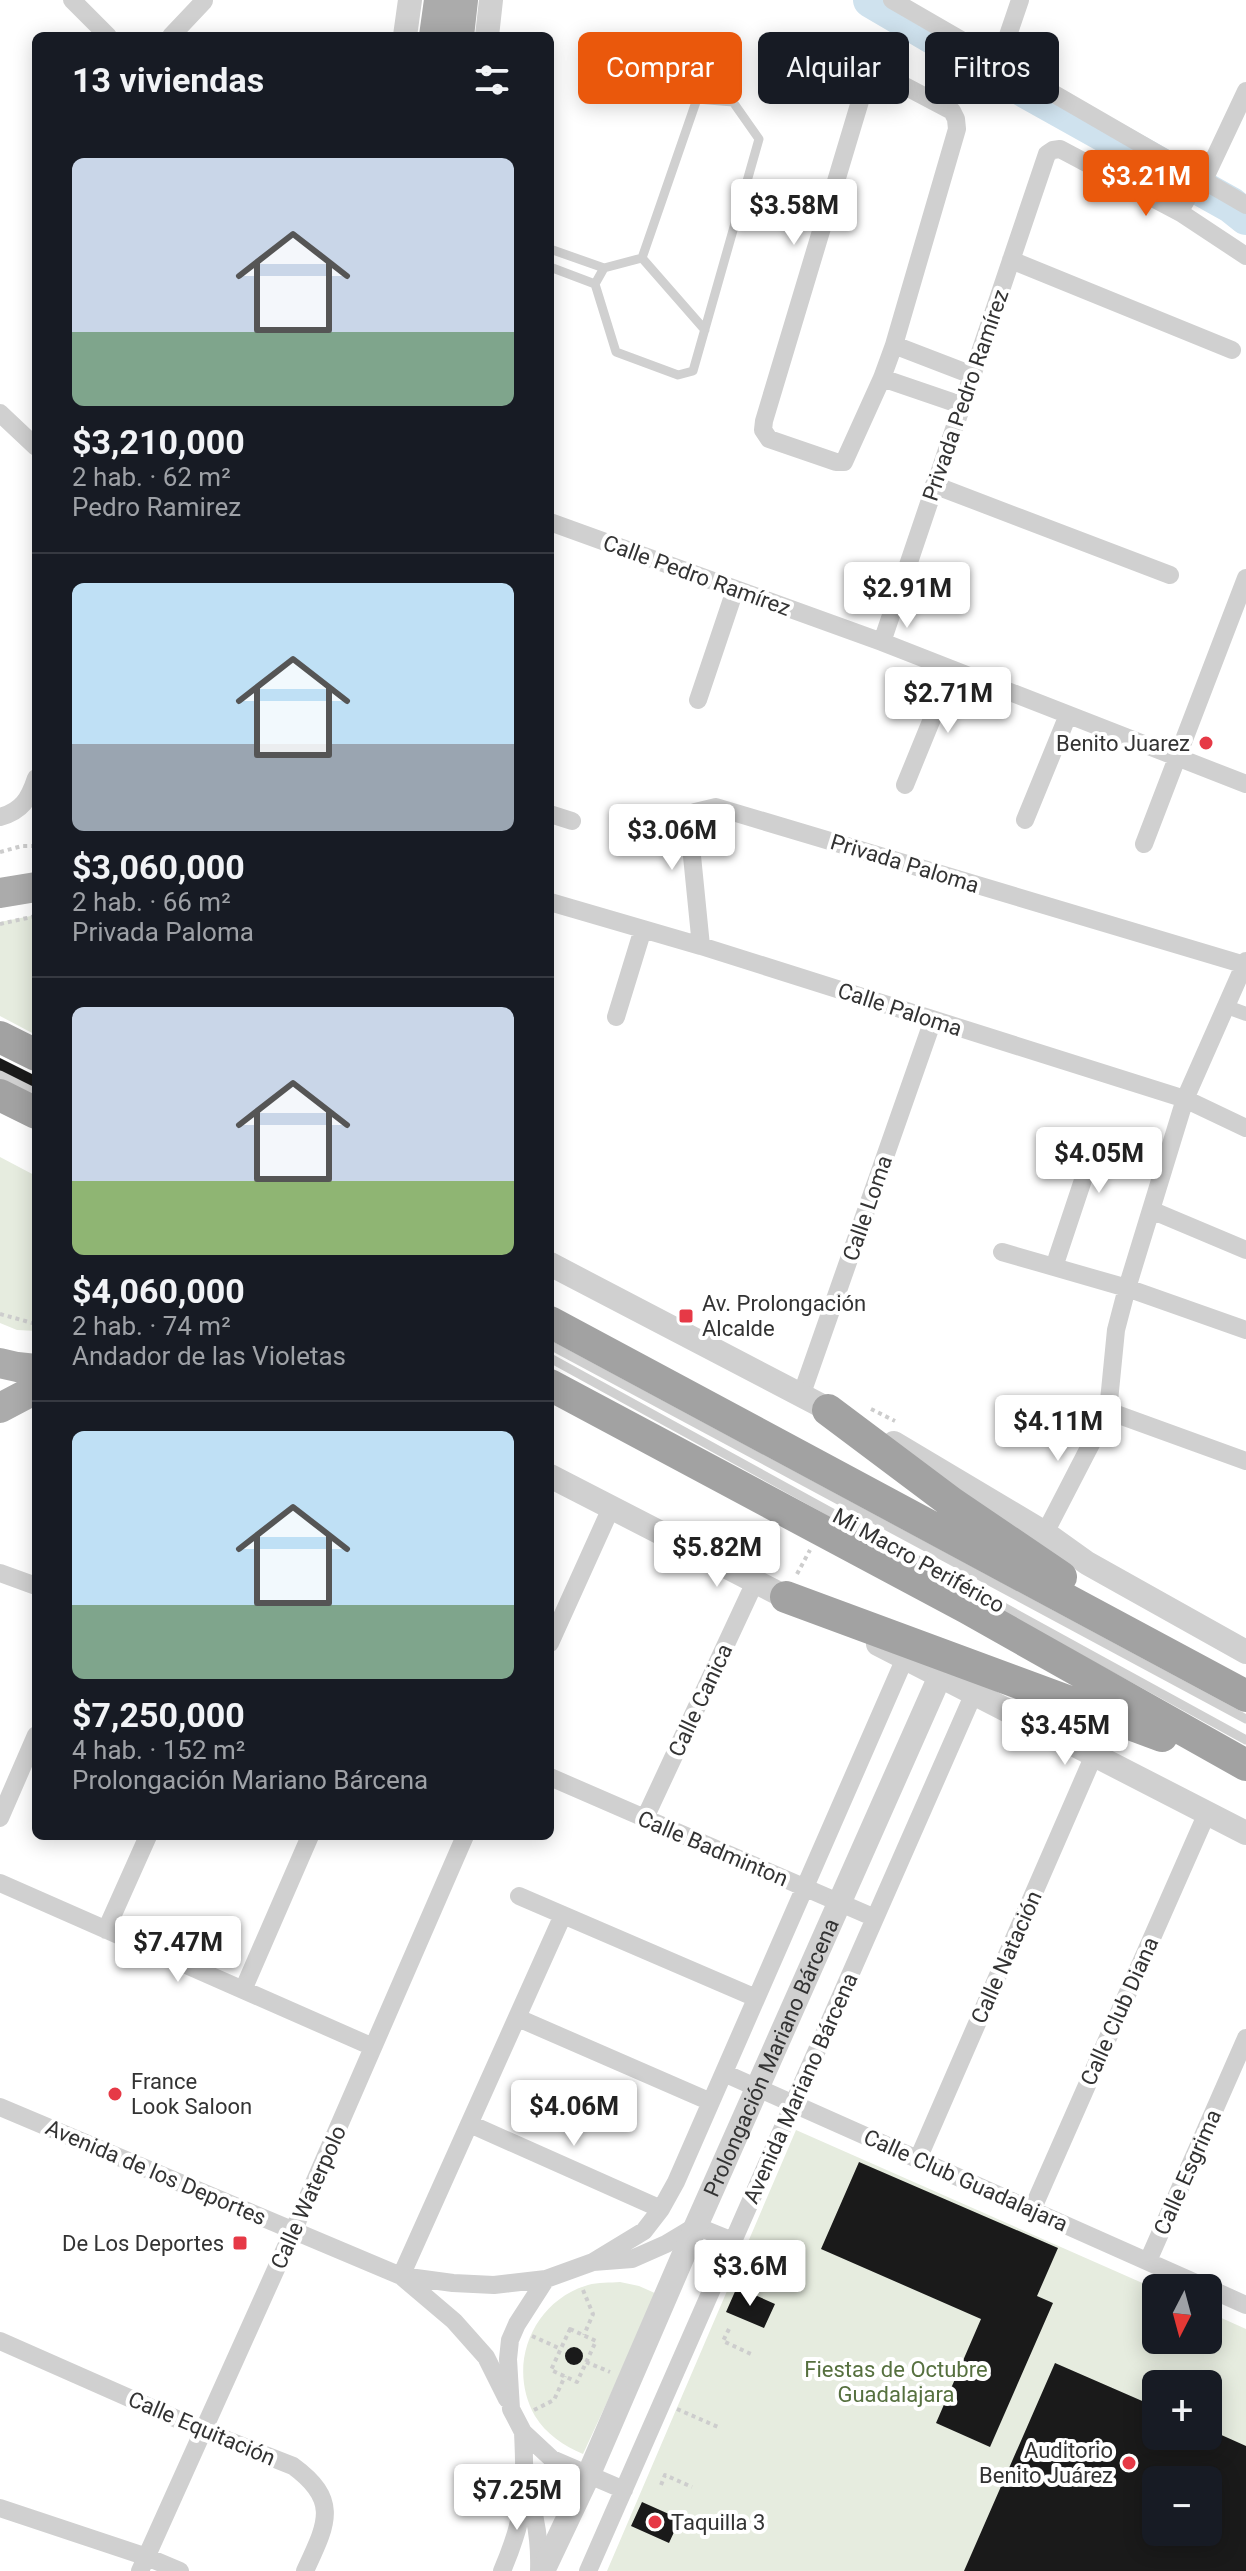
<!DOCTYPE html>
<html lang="es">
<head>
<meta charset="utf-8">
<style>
	:root { --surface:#171b24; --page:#20242c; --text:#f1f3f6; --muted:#9ea1a6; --line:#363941; --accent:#ea580c }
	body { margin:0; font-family:Roboto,sans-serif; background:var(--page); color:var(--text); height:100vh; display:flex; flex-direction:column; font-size:30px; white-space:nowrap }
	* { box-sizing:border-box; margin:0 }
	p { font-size:26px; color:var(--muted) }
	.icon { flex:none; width:44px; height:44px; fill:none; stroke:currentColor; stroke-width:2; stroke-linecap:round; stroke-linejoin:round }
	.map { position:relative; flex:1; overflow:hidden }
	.side { position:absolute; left:32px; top:32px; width:522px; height:1808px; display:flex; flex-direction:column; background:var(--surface); border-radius:12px; box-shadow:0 4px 20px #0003 }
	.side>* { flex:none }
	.top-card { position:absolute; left:578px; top:32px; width:548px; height:72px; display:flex; gap:16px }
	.needle { width:52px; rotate:186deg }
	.fabs { position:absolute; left:1142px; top:2274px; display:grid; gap:16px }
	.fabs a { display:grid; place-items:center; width:80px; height:80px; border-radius:12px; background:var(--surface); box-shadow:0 4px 20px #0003; font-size:40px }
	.price { position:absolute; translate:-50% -68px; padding:0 18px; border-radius:8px; background:#fff; color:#222; font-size:26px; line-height:52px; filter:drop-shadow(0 2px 4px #0008) }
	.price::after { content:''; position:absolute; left:50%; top:48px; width:24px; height:18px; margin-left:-12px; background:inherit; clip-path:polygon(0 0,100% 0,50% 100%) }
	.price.current { background:var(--accent); color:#fff }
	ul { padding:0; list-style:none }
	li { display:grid; align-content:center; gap:16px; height:424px; padding:0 40px }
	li+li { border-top:2px solid var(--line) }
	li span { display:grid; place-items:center; height:248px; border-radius:12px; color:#555 }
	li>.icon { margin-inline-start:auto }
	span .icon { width:144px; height:144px; fill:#fffc; stroke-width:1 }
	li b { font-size:34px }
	h2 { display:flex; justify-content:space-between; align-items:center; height:96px; padding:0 40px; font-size:34px }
	.tag { padding:0 28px; border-radius:12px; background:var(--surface); box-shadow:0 4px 20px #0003; font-size:28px; line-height:72px }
	.tag.current { background:var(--accent); color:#fff }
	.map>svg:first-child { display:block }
</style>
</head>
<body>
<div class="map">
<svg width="1246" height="2571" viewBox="0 0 1246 2571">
	<rect width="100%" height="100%" fill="#fff"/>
	<!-- green -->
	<path fill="#e6ecdf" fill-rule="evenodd" d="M36,915V1035L0,1016V922Z
		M0,1157L36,1176V1331L17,1330L0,1323Z
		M796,2130L1156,2289V2340H1208V2312L1246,2329V2571H607ZM1156,2384H1208V2436H1156ZM1156,2480H1208V2532H1156Z
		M620,2282L639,2286L657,2294L583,2454C564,2446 546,2434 535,2416C506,2365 533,2301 588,2285C598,2282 610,2283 620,2282Z"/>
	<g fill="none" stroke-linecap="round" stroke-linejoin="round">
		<!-- river -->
		<path stroke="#cfe2ee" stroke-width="36" d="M871,0L1011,82L1231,205L1246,217"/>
	</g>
	<!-- building -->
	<path fill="#1a1a1a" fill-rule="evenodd" d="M0,1058L36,1076V1093L0,1075Z
		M859,2162L1058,2248L1037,2296L1053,2303L990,2447L936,2423L981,2319L821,2249Z
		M737,2287L775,2304L764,2328L726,2312Z
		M565 2356a9 9 0 1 1 18 0a9 9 0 1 1-18 0Z
		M1055,2363L1156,2407V2436H1208V2429L1246,2446V2571H964ZM1156,2480H1208V2532H1156Z
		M642,2502L680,2519L669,2543L631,2526Z"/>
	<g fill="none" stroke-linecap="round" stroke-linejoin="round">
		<!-- path -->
		<path stroke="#cdcdcd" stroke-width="4" stroke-dasharray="4 4" stroke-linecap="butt" d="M0,852L22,846H36
			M0,924L36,916
			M0,1314L36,1324
			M871,1409L895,1421
			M797,1574L810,1550
			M583,2290L593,2314L584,2335
			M570,2329L596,2341L577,2382L551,2370Z
			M729,2329L723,2341L751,2354
			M532,2336L561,2349
			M586,2362L610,2372
			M677,2409L718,2427
			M534,2410L554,2400L565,2376
			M661,2485L665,2475L692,2487"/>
		<!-- service -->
		<path stroke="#d0d0d0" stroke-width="9" d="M550,249L604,268L642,258L697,99L733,102L759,139L693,371L678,375L616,352L595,284L604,268
			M642,258L705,330
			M550,267L595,284
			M0,1075L36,1093
			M550,1345L1246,1719
			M550,1358L1246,1740"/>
		<!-- pedestrian -->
		<path stroke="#d0d0d0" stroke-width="14" d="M1181,213L1198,183L1204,180
			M1227,1007L1246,1014"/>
		<!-- minor -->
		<path stroke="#d0d0d0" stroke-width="18" d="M72,0L108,36
			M892,0L1246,205
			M171,36L204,1
			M999,62L1020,0
			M882,74L952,111L956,119L957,129L894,345L882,378L844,462H836L769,439L763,430L764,421L864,88L870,76Z
			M1204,180L1246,91
			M1011,260L1232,350
			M894,345L972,375
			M882,378L961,405
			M0,413L36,447
			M934,485L1170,575
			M550,522L882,642L1246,784
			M882,642L1047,154L1053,150L1060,149L1181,213L1246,256
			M698,700L735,590
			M905,785L952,670
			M550,814L572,821
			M0,817C22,811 29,799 36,778
			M1025,820L1068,715
			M1144,844L1246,578
			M550,902L701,946L1185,1099L1246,1128
			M701,946L689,826L695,812L716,807L1245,965
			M616,1017L643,929
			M1151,1210L1246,1250
			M1002,1252L1127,1288L1246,1330
			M1054,1267L1093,1150L1100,1147L1166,1161
			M801,1396L933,1020
			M1108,1411L1246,1461
			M1045,1533L1108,1411L1116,1330L1127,1288L1185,1099L1246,961
			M0,1573L36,1586
			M550,1643L611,1508
			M550,1777L875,1918
			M0,1818L36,1735
			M645,1818L755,1582
			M0,1883L373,2047
			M519,1896L756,1998
			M106,1930L148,1836
			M243,1990L310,1836
			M518,2018L711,2102
			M724,2073L1207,2288
			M0,2107L401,2276L453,2283L494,2285L546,2279
			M470,2124L661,2209
			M918,2159L1094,1755
			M1032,2210L1207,1813
			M1148,2261L1246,2038
			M593,2262L644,2231L661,2209L676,2182L905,1658
			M401,2276L563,1915
			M401,2276L454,2321L486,2357L507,2399
			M1208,2288L1246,2305
			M0,2341L204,2431L293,2466C341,2501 326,2525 305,2571
			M624,2490L552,2459L523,2432L511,2409L508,2359L510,2340L517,2324L546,2279L593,2262L632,2259L666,2244L696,2226L733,2241
			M528,2494C537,2520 540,2543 539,2571
			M0,2508L147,2557L180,2571
			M140,2571L294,2229L465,1836
			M502,2571C526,2515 526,2492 523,2432
			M588,2571L974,1693"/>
		<!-- tertiary -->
		<g stroke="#d0d0d0" stroke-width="24">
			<path d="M405,36L410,0"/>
			<path d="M487,36L491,0"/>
			<path d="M550,1264L843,1417"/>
			<path d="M894,1443L1045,1533L1087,1563L1246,1652"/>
			<path d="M550,1476L799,1604"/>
			<path d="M878,1644L1246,1833"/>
			<path id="s1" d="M543,2571L588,2476L696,2226L940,1676"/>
		</g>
		<!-- primary -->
		<path stroke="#ababab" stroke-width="30" d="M434,36L439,0
			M459,36L463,0
			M0,893L36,887
			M0,1363L17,1367L36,1369
			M0,1408L36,1389"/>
		<!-- trunk -->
		<path stroke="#a2a2a2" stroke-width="32" d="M0,1037L36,1055
			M0,1095L36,1113
			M550,1322L1246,1696
			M550,1385L967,1608L1246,1765
			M828,1410L952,1503L1061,1577
			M786,1597L1162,1736"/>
	</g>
	<!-- markers -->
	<g fill="#e63946" stroke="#fff" stroke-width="3">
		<circle cx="1206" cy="743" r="8"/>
		<rect x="678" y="1308" width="16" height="16" rx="4"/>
		<circle cx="115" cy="2094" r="8"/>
		<rect x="232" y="2235" width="16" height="16" rx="4"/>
		<circle cx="1129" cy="2463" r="8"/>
		<circle cx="655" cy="2522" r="8"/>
	</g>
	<g text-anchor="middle" stroke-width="8" stroke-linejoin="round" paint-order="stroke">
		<!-- street labels -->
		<g font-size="22" fill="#333" stroke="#fff">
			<text transform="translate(965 395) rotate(-71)" y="8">Privada Pedro Ramírez</text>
			<text transform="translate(697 575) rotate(20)" y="8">Calle Pedro Ramírez</text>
			<text transform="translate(905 863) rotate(17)" y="8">Privada Paloma</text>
			<text transform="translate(900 1009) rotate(18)" y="8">Calle Paloma</text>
			<text transform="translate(867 1208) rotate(-71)" y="8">Calle Loma</text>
			<text transform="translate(919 1560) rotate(29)" y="8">Mi Macro Periférico</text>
			<text transform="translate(700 1700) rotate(-65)" y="8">Calle Canica</text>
			<text transform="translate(713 1848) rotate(23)" y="8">Calle Badminton</text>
			<text transform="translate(1006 1957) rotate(-66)" y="8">Calle Natación</text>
			<text transform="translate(1119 2011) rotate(-66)" y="8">Calle Club Diana</text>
			<text dy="8" stroke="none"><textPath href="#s1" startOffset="562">Prolongación Mariano Bárcena</textPath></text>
			<text transform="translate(800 2088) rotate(-66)" y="8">Avenida Mariano Bárcena</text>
			<text transform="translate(156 2172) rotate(23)" y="8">Avenida de los Deportes</text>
			<text transform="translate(1187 2172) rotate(-66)" y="8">Calle Esgrima</text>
			<text transform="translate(966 2180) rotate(24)" y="8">Calle Club Guadalajara</text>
			<text transform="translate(308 2197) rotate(-66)" y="8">Calle Waterpolo</text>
			<text transform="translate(202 2428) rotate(23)" y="8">Calle Equitación</text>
		</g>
		<!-- poi labels -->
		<g font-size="22" fill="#333" stroke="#fff" text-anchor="end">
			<text x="1190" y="751">Benito Juarez</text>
			<text x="702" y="1311" text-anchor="start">Av. Prolongación<tspan x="702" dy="25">Alcalde</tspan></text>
			<text x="131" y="2089" text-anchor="start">France<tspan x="131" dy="25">Look Saloon</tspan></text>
			<text x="224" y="2251">De Los Deportes</text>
			<text x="1113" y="2458">Auditorio<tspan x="1113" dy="25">Benito Juárez</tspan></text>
			<text x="671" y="2530" text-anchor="start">Taquilla 3</text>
		</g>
		<!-- park labels -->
		<g font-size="22" fill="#56703f" stroke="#fff">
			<text x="896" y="2377">Fiestas de Octubre<tspan x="896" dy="25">Guadalajara</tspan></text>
		</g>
	</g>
</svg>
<div class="fabs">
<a><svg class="needle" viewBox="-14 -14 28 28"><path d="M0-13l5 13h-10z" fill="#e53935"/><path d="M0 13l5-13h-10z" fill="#9ea1a6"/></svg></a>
<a>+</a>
<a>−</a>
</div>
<b class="price current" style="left:1146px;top:218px">$3.21M</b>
<b class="price" style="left:794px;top:247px">$3.58M</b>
<b class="price" style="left:907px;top:630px">$2.91M</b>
<b class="price" style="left:948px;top:735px">$2.71M</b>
<b class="price" style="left:672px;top:872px">$3.06M</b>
<b class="price" style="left:1099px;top:1195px">$4.05M</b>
<b class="price" style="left:1058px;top:1463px">$4.11M</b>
<b class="price" style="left:717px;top:1589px">$5.82M</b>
<b class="price" style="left:1065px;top:1767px">$3.45M</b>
<b class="price" style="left:178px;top:1984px">$7.47M</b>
<b class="price" style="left:574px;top:2148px">$4.06M</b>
<b class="price" style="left:750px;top:2308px">$3.6M</b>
<b class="price" style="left:517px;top:2532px">$7.25M</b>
<div class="top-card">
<a class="tag current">Comprar</a>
<a class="tag">Alquilar</a>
<a class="tag">Filtros</a>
</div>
<section class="side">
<h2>13 viviendas<svg class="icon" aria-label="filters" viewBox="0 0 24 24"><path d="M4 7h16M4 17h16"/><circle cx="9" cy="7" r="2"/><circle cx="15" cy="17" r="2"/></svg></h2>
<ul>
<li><span style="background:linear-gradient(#c9d6e8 70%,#7fa58c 0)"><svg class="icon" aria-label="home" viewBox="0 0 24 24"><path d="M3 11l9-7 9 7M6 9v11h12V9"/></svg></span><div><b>$3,210,000</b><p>2 hab. · 62 m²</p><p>Pedro Ramirez</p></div></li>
<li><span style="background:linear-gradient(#bfe0f5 65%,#9aa5b1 0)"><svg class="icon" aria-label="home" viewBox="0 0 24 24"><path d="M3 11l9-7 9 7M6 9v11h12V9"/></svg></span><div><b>$3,060,000</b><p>2 hab. · 66 m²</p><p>Privada Paloma</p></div></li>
<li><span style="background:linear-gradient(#c9d6e8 70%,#8fb573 0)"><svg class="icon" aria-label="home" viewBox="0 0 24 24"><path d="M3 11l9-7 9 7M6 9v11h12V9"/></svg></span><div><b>$4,060,000</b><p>2 hab. · 74 m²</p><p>Andador de las Violetas</p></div></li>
<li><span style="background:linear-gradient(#bfe0f5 70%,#7fa58c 0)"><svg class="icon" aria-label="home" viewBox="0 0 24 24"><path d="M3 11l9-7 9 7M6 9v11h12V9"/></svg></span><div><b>$7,250,000</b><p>4 hab. · 152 m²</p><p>Prolongación Mariano Bárcena</p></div></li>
</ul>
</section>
</div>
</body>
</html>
